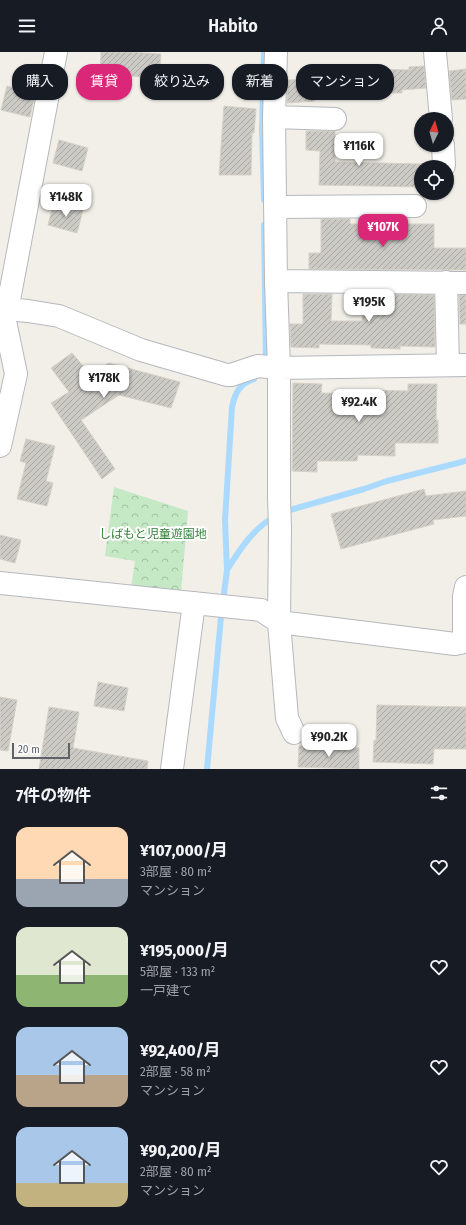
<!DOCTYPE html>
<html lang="ja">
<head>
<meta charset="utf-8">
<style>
	:root { --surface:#171b24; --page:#242831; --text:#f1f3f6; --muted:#9ea1a6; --accent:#db2777 }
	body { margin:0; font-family:"Fira Sans Condensed","Noto Sans JP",sans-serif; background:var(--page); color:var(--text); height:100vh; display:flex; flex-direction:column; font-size:15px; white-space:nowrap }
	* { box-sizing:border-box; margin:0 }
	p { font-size:13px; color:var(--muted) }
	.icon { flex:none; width:22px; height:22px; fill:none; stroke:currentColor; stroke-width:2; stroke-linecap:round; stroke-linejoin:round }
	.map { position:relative; height:717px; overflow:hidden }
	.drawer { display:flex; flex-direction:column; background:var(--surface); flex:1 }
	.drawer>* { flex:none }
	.hud { position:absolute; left:12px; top:12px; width:442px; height:36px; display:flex; gap:8px }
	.needle { width:26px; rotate:5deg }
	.controls { position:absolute; left:414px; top:60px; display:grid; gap:8px }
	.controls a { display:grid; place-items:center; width:40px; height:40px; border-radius:50%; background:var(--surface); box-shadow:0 1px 3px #0004; font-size:20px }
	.scale { position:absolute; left:12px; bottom:10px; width:58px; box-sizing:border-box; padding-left:4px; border:2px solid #5f6368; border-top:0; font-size:11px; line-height:14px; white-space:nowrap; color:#5f6368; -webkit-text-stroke:3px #fff; paint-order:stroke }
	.price { position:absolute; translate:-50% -34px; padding:0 9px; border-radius:8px; background:#fff; color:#222; font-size:13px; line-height:26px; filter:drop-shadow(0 1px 2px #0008) }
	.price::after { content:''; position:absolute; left:50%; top:24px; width:12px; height:9px; margin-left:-6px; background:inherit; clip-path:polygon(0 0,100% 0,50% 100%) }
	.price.selected { background:var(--accent); color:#fff }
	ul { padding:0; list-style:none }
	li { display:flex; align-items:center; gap:12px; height:100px; padding:0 16px }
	li span { display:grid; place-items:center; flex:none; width:112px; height:80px; border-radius:12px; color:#555 }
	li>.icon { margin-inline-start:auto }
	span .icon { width:48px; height:48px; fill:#fffc; stroke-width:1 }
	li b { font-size:17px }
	h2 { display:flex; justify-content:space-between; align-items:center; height:48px; padding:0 16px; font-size:17px }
	.pill { padding:0 14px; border-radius:16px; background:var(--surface); box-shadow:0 1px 3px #0004; font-size:14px; line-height:36px }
	.pill.selected { background:var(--accent); color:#fff }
	header { display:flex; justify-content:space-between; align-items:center; height:52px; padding:0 16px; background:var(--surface); font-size:18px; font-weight:600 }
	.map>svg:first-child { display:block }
</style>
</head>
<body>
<header><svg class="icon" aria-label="menu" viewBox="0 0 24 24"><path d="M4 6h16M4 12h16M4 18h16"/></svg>Habito<svg class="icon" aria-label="person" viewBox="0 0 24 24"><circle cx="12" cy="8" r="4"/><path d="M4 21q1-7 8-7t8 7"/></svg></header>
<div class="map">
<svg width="466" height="717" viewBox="0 0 466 717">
	<defs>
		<pattern id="park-crowns" width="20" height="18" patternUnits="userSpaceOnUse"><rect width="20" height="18" fill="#c5e8c5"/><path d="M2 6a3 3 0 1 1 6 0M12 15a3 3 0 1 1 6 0" fill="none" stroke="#a3c0a4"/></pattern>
		<pattern id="building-hatch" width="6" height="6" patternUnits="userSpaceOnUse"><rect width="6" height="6" fill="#cccac5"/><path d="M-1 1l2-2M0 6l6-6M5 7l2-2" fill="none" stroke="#a9a8a4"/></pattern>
	</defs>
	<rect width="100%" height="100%" fill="#f1efe8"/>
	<!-- park -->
	<path fill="url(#park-crowns)" d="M114,435L188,459L181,540L131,536L135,509L105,504Z"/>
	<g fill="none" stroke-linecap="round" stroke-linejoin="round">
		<!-- stream -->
		<path stroke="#aadaff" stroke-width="6" d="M264,0L262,79L264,148
			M264,173L266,310
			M283,460L364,437L387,429L466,409
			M227,518C240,497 253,477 275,464
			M207,717L221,565L227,518L225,468L232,355C235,341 240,331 254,327"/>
	</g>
	<!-- building -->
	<path fill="url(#building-hatch)" stroke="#d6d1c6" d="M101,0H127L161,2L159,26L100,22Z
		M424,14L426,36L402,38V41H374V17L409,18V15Z
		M466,17V47L452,48L449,19Z
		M314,27L315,49L287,51L288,28Z
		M7,34L35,42L30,65L1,58Z
		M224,54L256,57L254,81H252L251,123H219Z
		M306,79H335V110L421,112V135L319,133L320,99L306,98Z
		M59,88L88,96L82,119L53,111Z
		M54,150L83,158L77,181L48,173Z
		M321,167H350V172H434V196H466V218L309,217V201H321Z
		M303,242H332L331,269H362L363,242L434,243L435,295L400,294V297L371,296V293L319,292V296L291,295L290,272H303Z
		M459,243H466V272H460Z
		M72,301L91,323L109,311L180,330L171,356L119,343L81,368L115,417L102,427L51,351L69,340L51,316Z
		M293,331L322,332L321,341L364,342V338L408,339V332H437L436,368H438V391H395V404L358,403L357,409H317V420L292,419Z
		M26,387L55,394L46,429L53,431L47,454L17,447L26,411L20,409Z
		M424,437L426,444L466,439V464L433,468L434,472L341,497L331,462Z
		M0,483L21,488L15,511L0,507Z
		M98,630L128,636L124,659L94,654Z
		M0,645L17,648L8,699L0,698Z
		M377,653L466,655V697H434L433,712L373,710L374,688L376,689Z
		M49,655L79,660L73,696L148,709L147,717H39Z
		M299,694L359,696V717L298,715Z"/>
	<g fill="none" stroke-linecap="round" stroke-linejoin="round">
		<!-- minor casing -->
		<g stroke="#b5b8bc" stroke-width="24">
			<path id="minor" d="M276,0L274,65L276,229L279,316V445L280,476L279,570L287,666L294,681
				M435,0L441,67
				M274,65L335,67
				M443,93L444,114
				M275,155L415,154
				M276,229L466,231
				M446,230L448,313
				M7,257L28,259L59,264L141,298L227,323H231L258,314L279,316L466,313
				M0,394L16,322L5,269L56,0
				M0,531L261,558L279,570L455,592L460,591L464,587V544L466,535
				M172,717L194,551"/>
		</g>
		<!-- minor -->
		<use href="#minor" stroke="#fff" stroke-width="22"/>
	</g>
	<g text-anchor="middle" stroke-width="4" stroke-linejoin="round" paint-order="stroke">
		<!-- park labels -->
		<g font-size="12" fill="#348238" stroke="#fff">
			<text x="153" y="486">しばもと児童遊園地</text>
		</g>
	</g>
</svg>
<div class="controls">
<a><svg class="needle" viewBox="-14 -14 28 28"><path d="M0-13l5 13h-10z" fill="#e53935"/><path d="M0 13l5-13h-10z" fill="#9ea1a6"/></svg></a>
<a><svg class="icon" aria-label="locate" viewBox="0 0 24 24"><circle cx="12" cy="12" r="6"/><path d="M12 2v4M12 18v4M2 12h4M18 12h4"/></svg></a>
</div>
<div class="scale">20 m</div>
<b class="price" style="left:359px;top:115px">¥116K</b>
<b class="price" style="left:66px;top:166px">¥148K</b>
<b class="price selected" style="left:383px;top:196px">¥107K</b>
<b class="price" style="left:369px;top:271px">¥195K</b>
<b class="price" style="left:104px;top:347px">¥178K</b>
<b class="price" style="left:359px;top:371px">¥92.4K</b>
<b class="price" style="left:329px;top:706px">¥90.2K</b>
<div class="hud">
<a class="pill">購入</a>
<a class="pill selected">賃貸</a>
<a class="pill">絞り込み</a>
<a class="pill">新着</a>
<a class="pill">マンション</a>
</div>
</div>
<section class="drawer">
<h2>7件の物件<svg class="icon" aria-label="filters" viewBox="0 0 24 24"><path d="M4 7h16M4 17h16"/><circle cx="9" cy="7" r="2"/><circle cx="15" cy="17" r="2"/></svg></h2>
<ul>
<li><span style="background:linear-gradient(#ffd9b3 65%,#9aa5b1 0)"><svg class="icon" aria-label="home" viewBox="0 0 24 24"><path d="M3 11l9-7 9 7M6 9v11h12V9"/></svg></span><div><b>¥107,000/月</b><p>3部屋 · 80 m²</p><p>マンション</p></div><svg class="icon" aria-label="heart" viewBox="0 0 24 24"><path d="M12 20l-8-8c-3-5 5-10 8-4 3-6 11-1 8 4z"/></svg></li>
<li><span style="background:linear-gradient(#dfe7d0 60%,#8fb573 0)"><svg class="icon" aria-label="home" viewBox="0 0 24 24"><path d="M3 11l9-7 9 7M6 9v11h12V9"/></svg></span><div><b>¥195,000/月</b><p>5部屋 · 133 m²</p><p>一戸建て</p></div><svg class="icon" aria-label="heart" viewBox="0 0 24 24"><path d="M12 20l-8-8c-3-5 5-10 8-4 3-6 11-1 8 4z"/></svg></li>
<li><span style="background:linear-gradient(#a9c7e8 60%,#b9a48a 0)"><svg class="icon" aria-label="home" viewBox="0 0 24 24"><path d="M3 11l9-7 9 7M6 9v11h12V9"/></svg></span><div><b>¥92,400/月</b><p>2部屋 · 58 m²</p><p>マンション</p></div><svg class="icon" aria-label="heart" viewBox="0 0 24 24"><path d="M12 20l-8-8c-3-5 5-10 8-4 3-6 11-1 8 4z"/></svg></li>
<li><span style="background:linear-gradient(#a9c7e8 70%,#c2b280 0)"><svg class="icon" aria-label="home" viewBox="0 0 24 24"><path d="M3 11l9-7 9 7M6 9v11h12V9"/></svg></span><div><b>¥90,200/月</b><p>2部屋 · 80 m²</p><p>マンション</p></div><svg class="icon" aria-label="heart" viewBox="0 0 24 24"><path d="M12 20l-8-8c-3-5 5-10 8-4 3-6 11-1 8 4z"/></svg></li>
</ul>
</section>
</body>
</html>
